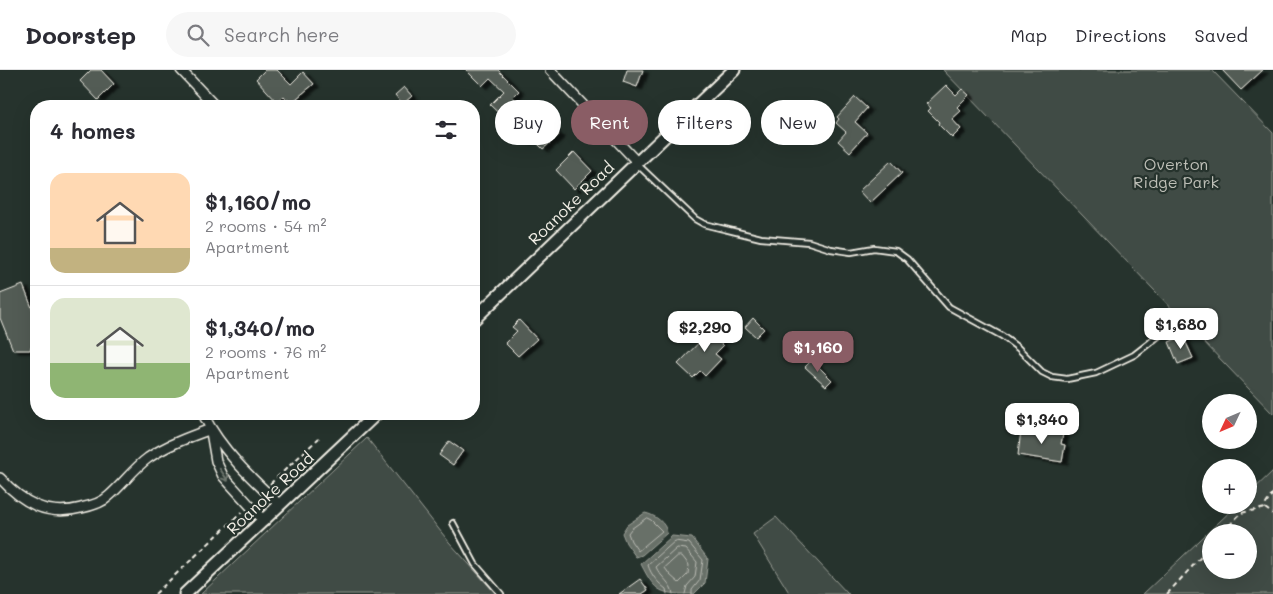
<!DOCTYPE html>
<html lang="en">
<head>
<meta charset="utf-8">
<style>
	:root { --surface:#fff; --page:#f7f7f7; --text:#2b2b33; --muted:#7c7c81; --line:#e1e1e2; --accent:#8a5d65 }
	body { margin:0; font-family:Mali,sans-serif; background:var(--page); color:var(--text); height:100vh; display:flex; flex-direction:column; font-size:19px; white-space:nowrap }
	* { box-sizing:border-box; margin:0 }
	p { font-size:16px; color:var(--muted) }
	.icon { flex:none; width:28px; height:28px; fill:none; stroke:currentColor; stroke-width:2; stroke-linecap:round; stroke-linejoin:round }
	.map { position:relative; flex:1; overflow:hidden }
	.sheet { position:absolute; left:30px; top:30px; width:450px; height:320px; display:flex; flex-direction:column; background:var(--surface); border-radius:20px; box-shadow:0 5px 20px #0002 }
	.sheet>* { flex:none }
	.hud { position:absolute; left:495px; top:30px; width:475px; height:45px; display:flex; gap:10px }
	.needle { width:32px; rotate:226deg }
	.fabs { position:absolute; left:1202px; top:324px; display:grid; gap:10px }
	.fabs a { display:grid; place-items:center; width:55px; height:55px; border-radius:50%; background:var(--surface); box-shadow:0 5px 20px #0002; font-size:25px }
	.price { position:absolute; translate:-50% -42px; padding:0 11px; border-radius:10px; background:#fff; color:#222; font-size:16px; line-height:32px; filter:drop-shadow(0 1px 2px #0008) }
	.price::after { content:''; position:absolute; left:50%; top:30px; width:15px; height:11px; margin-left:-8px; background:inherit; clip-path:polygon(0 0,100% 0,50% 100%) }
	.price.active { background:var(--accent); color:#fff }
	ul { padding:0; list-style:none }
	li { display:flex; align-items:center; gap:15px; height:125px; padding:0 20px }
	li+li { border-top:1px solid var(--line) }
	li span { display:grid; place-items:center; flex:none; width:140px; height:100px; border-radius:15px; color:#555 }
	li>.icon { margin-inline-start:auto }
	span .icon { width:60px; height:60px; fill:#fffc; stroke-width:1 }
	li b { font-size:21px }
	h2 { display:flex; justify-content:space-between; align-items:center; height:60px; padding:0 20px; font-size:21px }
	.tag { padding:0 18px; border-radius:22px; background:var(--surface); box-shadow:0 5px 20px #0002; font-size:18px; line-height:45px }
	.tag.active { background:var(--accent); color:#fff }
	header { display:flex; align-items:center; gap:30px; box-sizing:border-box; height:70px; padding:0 25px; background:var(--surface); border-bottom:1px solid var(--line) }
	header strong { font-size:24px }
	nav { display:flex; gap:28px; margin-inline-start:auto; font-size:18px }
	.search { width:350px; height:45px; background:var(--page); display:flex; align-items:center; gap:12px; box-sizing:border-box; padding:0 18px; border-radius:28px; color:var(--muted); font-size:19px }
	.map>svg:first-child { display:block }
</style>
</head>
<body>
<header>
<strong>Doorstep</strong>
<div class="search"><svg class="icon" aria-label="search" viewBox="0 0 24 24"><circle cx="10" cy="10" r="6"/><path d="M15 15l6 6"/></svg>Search here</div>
<nav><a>Map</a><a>Directions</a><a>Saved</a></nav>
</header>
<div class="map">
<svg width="1273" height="524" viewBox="0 0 1273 524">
	<defs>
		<filter id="shadow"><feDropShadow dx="5.5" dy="3" stdDeviation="1" flood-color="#0009"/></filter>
	</defs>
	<rect width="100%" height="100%" fill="#26332d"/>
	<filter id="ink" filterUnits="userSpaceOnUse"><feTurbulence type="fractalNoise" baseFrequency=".02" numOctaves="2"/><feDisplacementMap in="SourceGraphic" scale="10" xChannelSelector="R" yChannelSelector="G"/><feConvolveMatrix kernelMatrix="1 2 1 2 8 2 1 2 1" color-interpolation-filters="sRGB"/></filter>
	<g filter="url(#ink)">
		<!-- green -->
		<path fill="#414b45" stroke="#9a9e96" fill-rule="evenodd" d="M943,0H1212L1273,63V344Z
			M367,368L449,472L496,524H201Z
			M1273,401V524H1143L1237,435H1249V424ZM1211,462H1249V500H1211Z
			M776,447L848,524H849H790L753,464Z"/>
		<!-- water -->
		<path fill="#676f68" stroke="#9fa39b" d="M645,443C655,445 666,453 667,463L642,485L636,487L626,473L622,463L627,455Z
			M672,466L692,468L708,489L705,513L694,524C661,524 656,524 641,494Z"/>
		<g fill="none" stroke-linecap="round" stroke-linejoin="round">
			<!-- shore -->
			<path stroke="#bcbdb5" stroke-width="1" d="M647,448L651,450L662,461L638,481L631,471L628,463L631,459Z
				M678,486H682L689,495L688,504L679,513L670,505L665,498Z
				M667,524L666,519C658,513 651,505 648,495L675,471L689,473L703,490L700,510L692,520V524
				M673,524C672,513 660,507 656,497L677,478L686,479L697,492L695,507L687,516L685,524"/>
		</g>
		<!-- building -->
		<path fill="#525c55" stroke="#f4f1e8" filter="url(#shadow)" d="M91,0H101L114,14L98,30L80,11Z
			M265,0H277L291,14L303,2L314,14L291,33L284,26L277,32L256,9Z
			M466,0H498L519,21L513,27L524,38L509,53L490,35L504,21L490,8L482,16Z
			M627,0H643L637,17L623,12Z
			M1222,0H1263L1241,20Z
			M946,15L956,25L962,19L969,25L957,37L961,41L952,49L961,59L952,68L938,54L939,52L928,41L931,38L926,34Z
			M404,17L412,26L403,34L395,25Z
			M855,27L867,38L855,52L867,63L850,82L838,71L846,62L836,53L839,49L837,47Z
			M540,45L559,65L543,79L531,67L526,72L519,65Z
			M574,82L592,101L574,119L556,100Z
			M891,91L902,103L870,133L859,121Z
			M23,215L36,248V262L30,280H13L0,248V224Z
			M753,248L764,259L756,267L745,257Z
			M519,250L537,269L518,286L505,273L517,261L512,257Z
			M720,251L729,261L719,272L723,276L715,284L721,289L705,306L700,301L693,308L678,294Z
			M1183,266L1193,288L1178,294L1169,272Z
			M812,290L832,310L826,316L805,297Z
			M1021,360L1036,362V360L1063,364L1061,374L1065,375L1062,392L1018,385Z
			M449,371L463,381L453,395L439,385Z
			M640,509L648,520L642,524H619Z"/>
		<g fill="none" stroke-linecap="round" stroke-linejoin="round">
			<!-- service casing -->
			<g stroke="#f4f1e8" stroke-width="8">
				<path id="service" d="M637,94L695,149L704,154L761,168L809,172L831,179L851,182L874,178L896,181L907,189L949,237L1002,266L1018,278L1042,302L1052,307L1067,309L1096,303L1134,285L1161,264L1171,259L1179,260
					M453,453L475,494L501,524"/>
			</g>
			<!-- minor casing -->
			<g stroke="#f4f1e8" stroke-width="12">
				<path id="minor" d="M181,0L215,36
					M550,0L637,92
					M203,344C221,380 251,408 280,435
					M211,362L216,391L223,406L264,451
					M0,408C23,433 47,447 81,438C91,436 102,433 109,426C123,414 133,399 148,388C167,375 189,367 211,359"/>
			</g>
			<!-- tertiary casing -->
			<g stroke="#f4f1e8" stroke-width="15">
				<path id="tertiary" d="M474,249L734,0
					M185,524L376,344"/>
			</g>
			<!-- path -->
			<path stroke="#f4f1e8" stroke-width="2" stroke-dasharray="5 4" stroke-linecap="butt" d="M270,414L319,368
				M1265,438L1273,444
				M1223,462L1241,443L1265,438L1266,434L1273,423
				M155,524L242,442
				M1167,524L1211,476"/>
			<!-- service -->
			<use href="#service" stroke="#26332d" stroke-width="4.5"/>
			<!-- minor -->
			<use href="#minor" stroke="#26332d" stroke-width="9"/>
			<!-- tertiary -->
			<use href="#tertiary" stroke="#26332d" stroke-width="11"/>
		</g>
		<!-- one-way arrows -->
		<defs><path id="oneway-shaft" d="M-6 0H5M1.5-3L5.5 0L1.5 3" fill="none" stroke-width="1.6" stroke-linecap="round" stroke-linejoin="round" transform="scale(1.25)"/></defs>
		<use stroke="#6e766e" href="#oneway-shaft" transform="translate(224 405) rotate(56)"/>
	</g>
	<g text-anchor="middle" stroke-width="4.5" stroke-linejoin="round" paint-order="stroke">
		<!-- park labels -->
		<g font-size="16" fill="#bebfb7" stroke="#26332d">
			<text x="1176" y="100">Overton<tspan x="1176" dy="18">Ridge Park</tspan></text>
		</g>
		<!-- street labels -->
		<g font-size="16" fill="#f4f1e8" stroke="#26332d">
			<text transform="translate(571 133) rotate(-44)" y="6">Roanoke Road</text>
			<text transform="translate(270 423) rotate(-43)" y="6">Roanoke Road</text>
		</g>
	</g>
</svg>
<div class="fabs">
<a><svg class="needle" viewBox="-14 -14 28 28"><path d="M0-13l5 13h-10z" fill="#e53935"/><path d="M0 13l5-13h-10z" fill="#7c7c81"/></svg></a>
<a>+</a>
<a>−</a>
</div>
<b class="price" style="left:1181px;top:280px">$1,680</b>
<b class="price" style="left:705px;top:283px">$2,290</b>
<b class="price active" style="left:818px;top:303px">$1,160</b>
<b class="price" style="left:1042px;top:375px">$1,340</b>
<div class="hud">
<a class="tag">Buy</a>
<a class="tag active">Rent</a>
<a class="tag">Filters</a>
<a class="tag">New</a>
</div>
<section class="sheet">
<h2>4 homes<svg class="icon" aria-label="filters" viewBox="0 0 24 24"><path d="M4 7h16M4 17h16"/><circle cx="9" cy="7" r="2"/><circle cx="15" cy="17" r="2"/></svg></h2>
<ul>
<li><span style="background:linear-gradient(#ffd9b3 75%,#c2b280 0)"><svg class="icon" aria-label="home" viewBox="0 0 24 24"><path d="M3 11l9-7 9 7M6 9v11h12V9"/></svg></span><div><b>$1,160/mo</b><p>2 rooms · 54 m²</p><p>Apartment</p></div></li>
<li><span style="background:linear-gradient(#dfe7d0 65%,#8fb573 0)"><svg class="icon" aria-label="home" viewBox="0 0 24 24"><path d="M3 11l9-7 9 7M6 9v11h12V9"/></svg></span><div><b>$1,340/mo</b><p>2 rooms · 76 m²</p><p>Apartment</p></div></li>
</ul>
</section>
</div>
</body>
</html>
